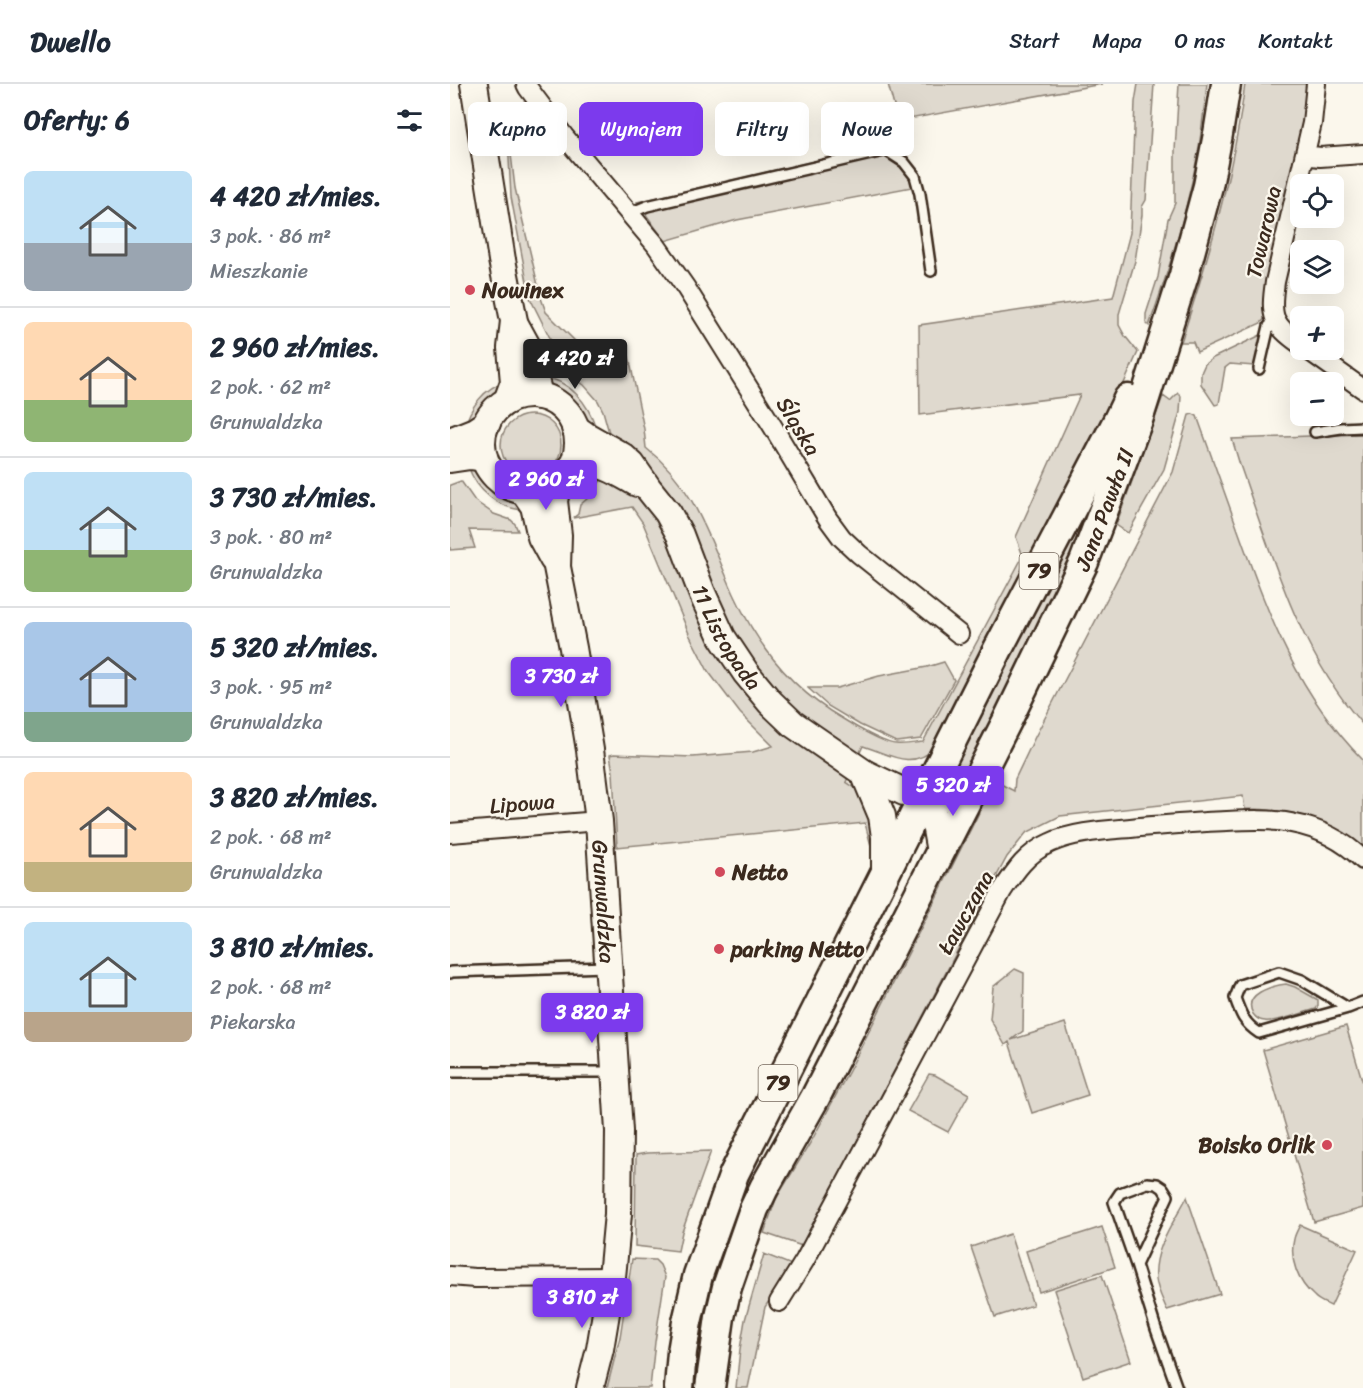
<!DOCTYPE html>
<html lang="pl">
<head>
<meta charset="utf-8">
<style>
	:root { --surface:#fff; --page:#f6f6f7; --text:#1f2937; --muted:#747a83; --line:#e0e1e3; --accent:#7c3aed }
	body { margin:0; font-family:Sriracha,sans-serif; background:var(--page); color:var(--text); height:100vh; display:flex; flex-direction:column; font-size:22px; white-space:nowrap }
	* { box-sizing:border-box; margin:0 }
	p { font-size:20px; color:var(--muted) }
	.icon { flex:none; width:33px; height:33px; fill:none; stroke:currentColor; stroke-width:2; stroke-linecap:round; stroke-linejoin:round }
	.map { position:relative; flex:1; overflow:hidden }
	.sheet { display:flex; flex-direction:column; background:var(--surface); width:450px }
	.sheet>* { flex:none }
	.guide { position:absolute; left:18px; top:18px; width:570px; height:54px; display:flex; gap:12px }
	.fabs { position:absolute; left:840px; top:90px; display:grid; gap:12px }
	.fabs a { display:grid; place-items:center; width:54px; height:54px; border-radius:9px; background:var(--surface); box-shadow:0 6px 24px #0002; font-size:30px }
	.price { position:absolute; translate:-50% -51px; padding:0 14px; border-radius:6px; background:var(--accent); color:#fff; font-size:20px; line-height:39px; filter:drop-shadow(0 2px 3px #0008) }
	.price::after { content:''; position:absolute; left:50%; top:36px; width:18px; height:14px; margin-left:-9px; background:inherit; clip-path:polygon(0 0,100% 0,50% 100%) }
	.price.active { background:#222; color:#fff }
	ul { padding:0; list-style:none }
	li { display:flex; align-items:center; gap:18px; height:150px; padding:0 24px }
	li+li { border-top:2px solid var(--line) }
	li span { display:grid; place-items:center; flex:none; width:168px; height:120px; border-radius:9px; color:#555 }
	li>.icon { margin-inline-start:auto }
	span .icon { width:72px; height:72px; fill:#fffc; stroke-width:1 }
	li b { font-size:26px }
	h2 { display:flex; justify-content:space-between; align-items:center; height:72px; padding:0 24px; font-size:26px }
	.tag { padding:0 21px; border-radius:9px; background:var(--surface); box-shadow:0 6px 24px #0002; font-size:21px; line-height:54px }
	.tag.active { background:var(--accent); color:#fff }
	header { display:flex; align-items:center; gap:36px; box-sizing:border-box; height:84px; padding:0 30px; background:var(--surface); border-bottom:2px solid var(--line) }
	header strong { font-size:28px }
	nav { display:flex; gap:33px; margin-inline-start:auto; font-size:21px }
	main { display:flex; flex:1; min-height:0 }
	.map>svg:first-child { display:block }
</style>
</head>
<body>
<header>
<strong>Dwello</strong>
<nav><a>Start</a><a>Mapa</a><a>O nas</a><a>Kontakt</a></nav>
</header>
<main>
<section class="sheet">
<h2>Oferty: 6<svg class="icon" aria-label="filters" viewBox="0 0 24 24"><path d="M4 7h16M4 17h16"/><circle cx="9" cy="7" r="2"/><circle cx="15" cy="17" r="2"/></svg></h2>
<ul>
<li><span style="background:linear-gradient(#bfe0f5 60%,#9aa5b1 0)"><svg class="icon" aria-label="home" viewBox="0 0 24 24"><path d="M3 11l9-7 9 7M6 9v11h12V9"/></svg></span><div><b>4 420 zł/mies.</b><p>3 pok. · 86 m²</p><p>Mieszkanie</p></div></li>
<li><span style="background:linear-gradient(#ffd9b3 65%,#8fb573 0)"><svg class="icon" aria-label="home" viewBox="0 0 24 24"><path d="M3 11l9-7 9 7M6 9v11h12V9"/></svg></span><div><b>2 960 zł/mies.</b><p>2 pok. · 62 m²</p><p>Grunwaldzka</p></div></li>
<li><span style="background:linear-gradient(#bfe0f5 65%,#8fb573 0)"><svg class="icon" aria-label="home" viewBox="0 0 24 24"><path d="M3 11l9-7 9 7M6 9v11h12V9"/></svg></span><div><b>3 730 zł/mies.</b><p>3 pok. · 80 m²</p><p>Grunwaldzka</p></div></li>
<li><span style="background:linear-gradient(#a9c7e8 75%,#7fa58c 0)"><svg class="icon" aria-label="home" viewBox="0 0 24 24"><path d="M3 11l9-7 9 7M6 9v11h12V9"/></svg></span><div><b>5 320 zł/mies.</b><p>3 pok. · 95 m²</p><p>Grunwaldzka</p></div></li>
<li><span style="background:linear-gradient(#ffd9b3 75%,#c2b280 0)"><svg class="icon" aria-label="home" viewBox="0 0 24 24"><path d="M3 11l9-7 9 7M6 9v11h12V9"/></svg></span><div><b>3 820 zł/mies.</b><p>2 pok. · 68 m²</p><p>Grunwaldzka</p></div></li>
<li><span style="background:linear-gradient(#bfe0f5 75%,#b9a48a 0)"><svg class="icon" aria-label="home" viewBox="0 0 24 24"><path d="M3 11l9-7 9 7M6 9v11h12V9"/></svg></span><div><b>3 810 zł/mies.</b><p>2 pok. · 68 m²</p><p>Piekarska</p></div></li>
</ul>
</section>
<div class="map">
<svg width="913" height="1304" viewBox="0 0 913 1304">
	<rect width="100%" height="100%" fill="#fbf7ec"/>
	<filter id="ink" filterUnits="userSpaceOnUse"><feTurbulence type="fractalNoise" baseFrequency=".0167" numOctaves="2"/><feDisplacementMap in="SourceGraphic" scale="12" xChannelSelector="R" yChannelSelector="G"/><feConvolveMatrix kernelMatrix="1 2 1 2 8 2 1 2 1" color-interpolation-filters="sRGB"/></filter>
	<g filter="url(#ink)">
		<!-- green -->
		<path fill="#dfd9ce" stroke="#8d8276" stroke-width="1.5" d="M438,0H652L448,37Z
			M688,0H704L696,116L692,123V131L685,177L669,230V241L675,252L688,268L662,326L485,664C461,687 439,670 413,662L396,698L407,705L415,713L426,757L421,762L415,739L167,763L163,688L160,671L164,670L243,673L303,668L323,662L290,629L258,587L240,552L193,439L182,423L123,434L128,430L130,421L138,414L151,396L156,398L159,394L160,352L153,327L148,317L134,301L113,287L109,282L100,254L80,214L61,113L57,36L65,104L91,214L96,228L144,276L179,273L194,345L196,364C246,403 259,455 284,510C308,563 342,606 393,635C404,642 435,660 446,660C455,661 464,659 473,658L573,472L566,453L630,311L470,331L469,241L663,213L680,149L685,18Z
			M729,0H757C754,23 752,46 748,69C737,128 719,186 699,242L696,239V230L708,193L718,135L725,119V67Z
			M795,0H858L847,72L816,198L814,220L816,233L811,239L747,268L743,258H731C758,175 784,87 795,0Z
			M452,57L462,103L287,136L215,157L187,118Z
			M813,250L804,282L780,280L775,284L769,320L765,321L751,300V289L755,280L763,274Z
			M92,293C120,296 138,319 146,344L133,338L119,318L100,304Z
			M56,297L46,315L14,345C20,323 34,304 56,297Z
			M728,309L731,312L730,328L714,385L678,449L666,441L713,312L720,317Z
			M743,330L747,332C761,371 775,410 789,449C820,535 847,609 913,676V764C904,757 896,750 886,745C859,730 825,725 795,725L793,712L610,732L576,749L557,773L544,797L352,1162L314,1149L326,1115L362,1056L399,987L545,697L564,707L565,695L585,653L723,388L739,331Z
			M51 361a30 30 0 1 1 60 0a30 30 0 1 1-60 0Z
			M913,350V641C848,567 822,472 790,381L782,355Z
			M18,382L29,388L46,405L65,415L75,426C48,425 27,407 18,382Z
			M11,397L25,417L44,430L61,436L65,440L68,447L19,446L25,464L0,466V401Z
			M646,405L630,462L517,686L503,700L494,698Z
			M494,578L504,596L471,655L446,658L410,641L378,622L358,604H387L429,592L477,583Z
			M565,885L574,889L573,947L561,956L615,939L638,1011L582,1029L559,958L555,961L540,935L543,903Z
			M836,900L845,903L868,916V922L866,925C854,928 826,939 815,937C810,937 806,934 803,930C792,910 821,902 836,900Z
			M896,942L913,999V1124L864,1138L813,966Z
			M479,990L485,991L519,1010L498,1048L458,1027Z
			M261,1067L232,1148L228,1167L185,1162L186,1071L197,1069Z
			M737,1113L770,1210L717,1226C713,1216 707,1205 706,1195C703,1165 724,1138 737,1113Z
			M850,1141L907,1166L881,1222C875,1219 868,1217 864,1212C848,1198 839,1176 844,1155C845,1150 848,1145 850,1141Z
			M652,1143L665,1183L589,1208L576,1167Z
			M560,1150L583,1221L545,1233L521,1163Z
			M314,1170L342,1181L315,1223L298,1304H286L290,1265L295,1236Z
			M182,1175L205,1176L210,1181L215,1193L205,1258L200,1304H157L170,1253Z
			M652,1191L681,1277L633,1293L604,1206Z"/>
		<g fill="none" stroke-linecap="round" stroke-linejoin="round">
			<!-- lane casing -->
			<g stroke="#3b2a1e" stroke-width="14">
				<path id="lane" d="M437,67L454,78L465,92L470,110L481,187
					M180,129L197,122L451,63
					M809,285L819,242L827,239
					M865,348L891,344L913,343
					M0,889L1,888L156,883
					M898,924L852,896L829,888L790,901L785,914C791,931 794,939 809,949L898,924L913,918
					M0,988H163
					M686,1181L664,1118L670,1109L697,1099L707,1100L713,1104L718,1112L686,1181L706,1245L727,1304"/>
			</g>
			<!-- street casing -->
			<g stroke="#3b2a1e" stroke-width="22">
				<path id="street" d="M76,0L78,4L114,52L206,161L236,204L323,343L378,435L392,454L409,470L509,550
					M855,71L870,73L913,70
					M850,260C822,240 820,232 825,198L862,39L866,0
					M858,266L913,305
					M0,749L149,737
					M0,1192L25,1194L162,1193
					M329,1218L355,1176L552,807C565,787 577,769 600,759C624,747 663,746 690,743C719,741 748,738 777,737C798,736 820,735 841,739C868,744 894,757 913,776"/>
			</g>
			<!-- secondary casing -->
			<g stroke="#3b2a1e" stroke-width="30">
				<g id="secondary">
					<path d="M24,0L52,176L64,237L61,264L64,298L57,317"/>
					<path d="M66,242L78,264L89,312"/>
					<circle cx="80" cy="359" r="48"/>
					<path id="s1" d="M125,344L135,351L172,372L182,381L198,404L218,429L230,451L252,509L272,553L296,589L320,618L343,640L414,689L454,708L486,713H495L524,699"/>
					<path d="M0,357L25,347L37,339"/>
					<path d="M0,375L20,372L34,374"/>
					<path d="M120,384C149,373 162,386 187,399"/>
					<path id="s2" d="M108,398L104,417L108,451L107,483L123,564L140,666L149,737L169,1047L168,1130L162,1193L150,1265L140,1304"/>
					<path d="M73,406L84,422L91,453L103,475"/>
					<path d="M414,689L432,732L435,753V788"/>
					<path d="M467,702L480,720L483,729L490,768"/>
				</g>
			</g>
			<!-- primary casing -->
			<g stroke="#3b2a1e" stroke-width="33">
				<g id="primary">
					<path d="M229,1304L232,1268L237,1238L248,1191L284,1090L548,565L667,338L678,315"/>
					<path id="s3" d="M260,1304L270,1233L277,1203L304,1125L314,1104L366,1012L557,637L634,478L688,336L734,191L758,102L768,50L776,0"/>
				</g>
			</g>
			<!-- lane -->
			<use href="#lane" stroke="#fbf7ec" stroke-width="9"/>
			<!-- street -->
			<use href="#street" stroke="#fbf7ec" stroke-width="18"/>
			<!-- secondary -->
			<use href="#secondary" stroke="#fbf7ec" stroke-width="26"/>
			<!-- primary -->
			<use href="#primary" stroke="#fbf7ec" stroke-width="28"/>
		</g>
	</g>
	<!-- markers -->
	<g fill="#d1495b" stroke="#fbf7ec" stroke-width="2">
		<circle cx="20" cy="206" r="6"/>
		<circle cx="270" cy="788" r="6"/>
		<circle cx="269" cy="865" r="6"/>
		<circle cx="877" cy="1061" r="6"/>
	</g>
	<g text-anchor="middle" stroke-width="4.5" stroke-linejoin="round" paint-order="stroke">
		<!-- shield labels -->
		<g fill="#fbf7ec" stroke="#75685c" stroke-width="1.5">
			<rect x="569.5" y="469" width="39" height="36" rx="4.5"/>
			<rect x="308.5" y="981" width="39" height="36" rx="4.5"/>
		</g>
		<g font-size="21" font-weight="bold" fill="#3b2a1e">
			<text x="589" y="494">79</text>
			<text x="328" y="1006">79</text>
		</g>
		<!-- street labels -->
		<g font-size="22" fill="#3b2a1e" stroke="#fbf7ec">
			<text transform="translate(813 148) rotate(-77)" y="8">Towarowa</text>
			<text transform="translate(349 342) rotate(59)" y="8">Śląska</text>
			<text dy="8" stroke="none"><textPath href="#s3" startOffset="968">Jana Pawła II</textPath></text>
			<text dy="8" stroke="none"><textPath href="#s1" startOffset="266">11 Listopada</textPath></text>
			<text transform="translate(72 719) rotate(-5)" y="8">Lipowa</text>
			<text dy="8" stroke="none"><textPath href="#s2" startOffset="424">Grunwaldzka</textPath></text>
			<text transform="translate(515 828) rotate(-61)" y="8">Ławczana</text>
		</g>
		<!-- poi labels -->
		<g font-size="22" font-weight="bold" fill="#3b2a1e" stroke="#fbf7ec" text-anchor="start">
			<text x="32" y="214">Nowinex</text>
			<text x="282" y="796">Netto</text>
			<text x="281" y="873">parking Netto</text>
			<text x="865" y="1069" text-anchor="end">Boisko Orlik</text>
		</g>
	</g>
</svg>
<div class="fabs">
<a><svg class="icon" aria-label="locate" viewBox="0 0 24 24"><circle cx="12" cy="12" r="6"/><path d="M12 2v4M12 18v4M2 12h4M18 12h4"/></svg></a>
<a><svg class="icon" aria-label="layers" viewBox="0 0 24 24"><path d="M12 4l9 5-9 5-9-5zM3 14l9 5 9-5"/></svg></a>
<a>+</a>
<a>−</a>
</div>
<b class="price active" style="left:125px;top:306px">4 420 zł</b>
<b class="price" style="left:96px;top:427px">2 960 zł</b>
<b class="price" style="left:111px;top:624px">3 730 zł</b>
<b class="price" style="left:503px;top:733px">5 320 zł</b>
<b class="price" style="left:142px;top:960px">3 820 zł</b>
<b class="price" style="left:132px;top:1245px">3 810 zł</b>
<div class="guide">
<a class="tag">Kupno</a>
<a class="tag active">Wynajem</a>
<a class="tag">Filtry</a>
<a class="tag">Nowe</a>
</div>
</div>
</main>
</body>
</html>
